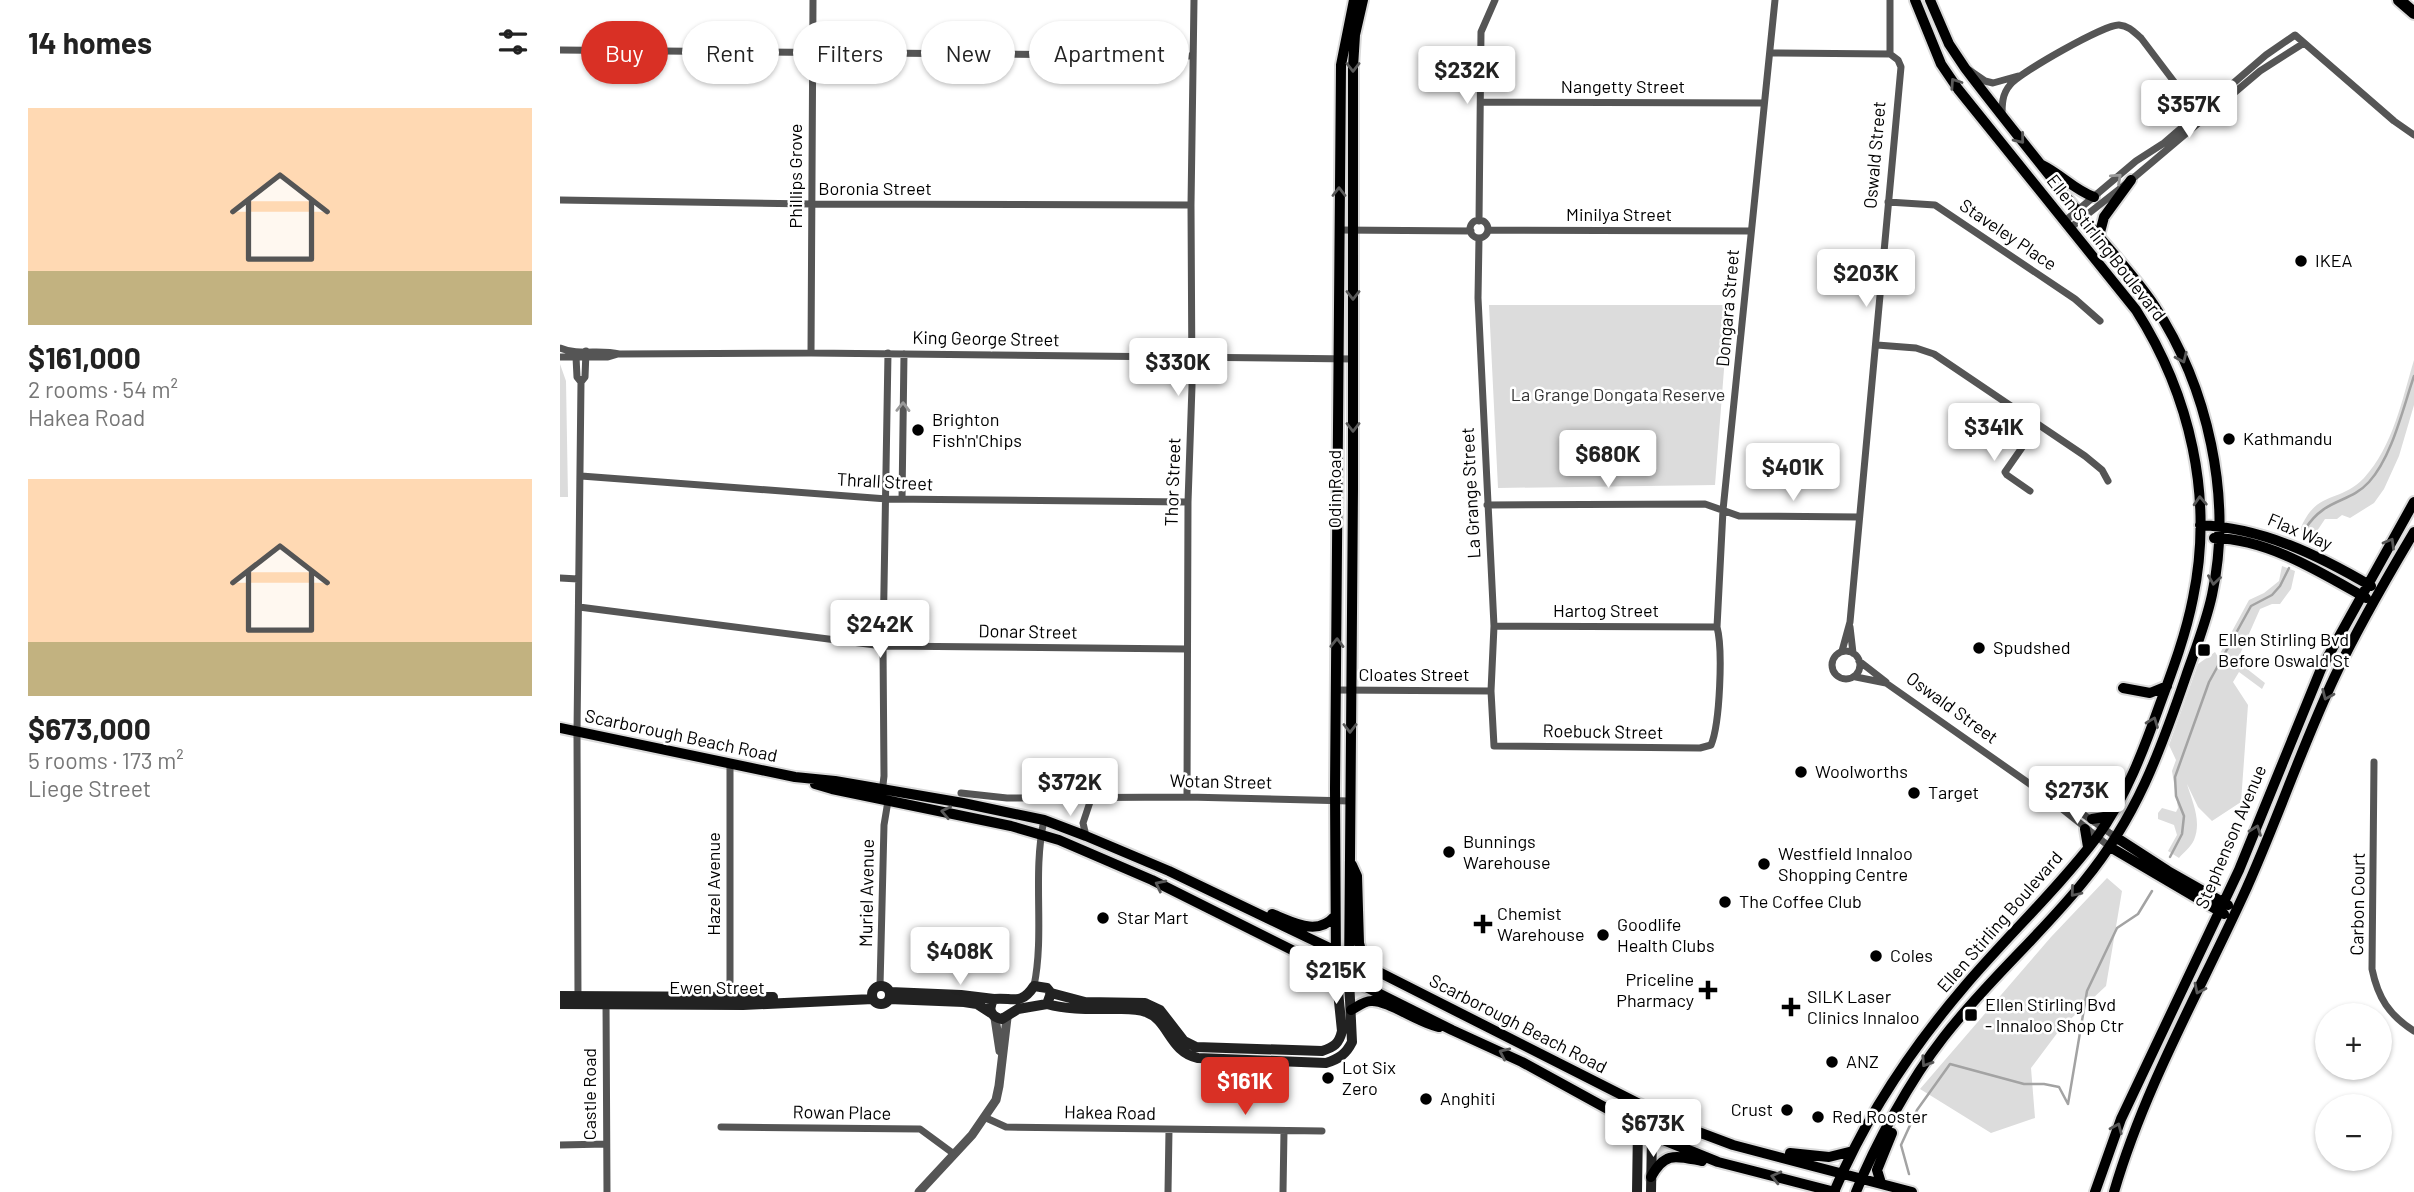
<!DOCTYPE html>
<html lang="en">
<head>
<meta charset="utf-8">
<style>
	:root { --surface:#fff; --page:#f2f2f2; --text:#222; --muted:#767676; --accent:#d93025 }
	body { margin:0; font-family:Barlow,sans-serif; background:var(--page); color:var(--text); height:100vh; display:flex; flex-direction:column; font-size:26px; white-space:nowrap }
	* { box-sizing:border-box; margin:0 }
	p { font-size:23px; color:var(--muted) }
	.icon { flex:none; width:38px; height:38px; fill:none; stroke:currentColor; stroke-width:2; stroke-linecap:round; stroke-linejoin:round }
	.map { position:relative; flex:1; overflow:hidden }
	.panel { display:flex; flex-direction:column; background:var(--surface); width:560px }
	.panel>* { flex:none }
	.hud { position:absolute; left:21px; top:21px; width:665px; height:63px; display:flex; gap:14px }
	.fabs { position:absolute; left:1755px; top:1003px; display:grid; gap:14px }
	.fabs a { display:grid; place-items:center; width:77px; height:77px; border-radius:50%; background:var(--surface); box-shadow:0 2px 5px #0004; font-size:35px }
	.price { position:absolute; translate:-50% -60px; padding:0 16px; border-radius:7px; background:#fff; color:#222; font-size:23px; line-height:46px; filter:drop-shadow(0 2px 4px #0008) }
	.price::after { content:''; position:absolute; left:50%; top:42px; width:21px; height:16px; margin-left:-10px; background:inherit; clip-path:polygon(0 0,100% 0,50% 100%) }
	.price.active { background:var(--accent); color:#fff }
	ul { padding:0; list-style:none }
	li { display:grid; align-content:center; gap:14px; height:371px; padding:0 28px }
	li span { display:grid; place-items:center; height:217px; border-radius:0px; color:#555 }
	li>.icon { margin-inline-start:auto }
	span .icon { width:126px; height:126px; fill:#fffc; stroke-width:1 }
	li b { font-size:30px }
	h2 { display:flex; justify-content:space-between; align-items:center; height:84px; padding:0 28px; font-size:30px }
	.chip { padding:0 24px; border-radius:32px; background:var(--surface); box-shadow:0 2px 5px #0004; font-size:24px; line-height:63px }
	.chip.active { background:var(--accent); color:#fff }
	main { display:flex; flex:1; min-height:0 }
	.map>svg:first-child { display:block }
</style>
</head>
<body>
<main>
<section class="panel">
<h2>14 homes<svg class="icon" aria-label="filters" viewBox="0 0 24 24"><path d="M4 7h16M4 17h16"/><circle cx="9" cy="7" r="2"/><circle cx="15" cy="17" r="2"/></svg></h2>
<ul>
<li><span style="background:linear-gradient(#ffd9b3 75%,#c2b280 0)"><svg class="icon" aria-label="home" viewBox="0 0 24 24"><path d="M3 11l9-7 9 7M6 9v11h12V9"/></svg></span><div><b>$161,000</b><p>2 rooms · 54 m²</p><p>Hakea Road</p></div></li>
<li><span style="background:linear-gradient(#ffd9b3 75%,#c2b280 0)"><svg class="icon" aria-label="home" viewBox="0 0 24 24"><path d="M3 11l9-7 9 7M6 9v11h12V9"/></svg></span><div><b>$673,000</b><p>5 rooms · 173 m²</p><p>Liege Street</p></div></li>
</ul>
</section>
<div class="map">
<svg width="1854" height="1192" viewBox="0 0 1854 1192">
	<rect width="100%" height="100%" fill="#fff"/>
	<!-- green -->
	<path fill="#dcdcdc" d="M929,305H1169L1155,485L938,488Z
		M1854,360V405L1839,456L1824,489L1814,503L1790,518L1782,515L1777,519H1765L1755,534L1740,530C1756,489 1779,504 1804,478C1833,446 1842,400 1854,360Z
		M0,364L6,381L8,497H0Z
		M1722,566L1735,571L1731,589L1720,604H1712L1700,609L1677,661L1705,683L1702,689L1679,672L1673,682L1688,705L1681,802L1652,821L1638,807L1627,784C1632,801 1642,821 1634,840C1631,847 1623,853 1619,858L1608,851L1617,835L1614,825L1598,819V813L1602,808L1616,812L1618,808L1612,771L1616,760L1609,745L1638,664L1655,652L1658,657L1689,600L1704,593L1719,581Z
		M1547,878L1562,891L1546,986L1501,1028L1471,1068L1475,1118L1431,1133L1360,1089L1491,937Z"/>
	<g fill="none" stroke-linecap="round" stroke-linejoin="round">
		<!-- stream -->
		<path stroke="#a3a3a3" stroke-width="2.5" d="M1745,529C1766,497 1789,504 1809,482C1832,457 1843,408 1854,376
			M1610,857L1622,834L1624,816L1616,796L1615,777L1649,682L1691,606L1712,595L1720,586L1729,568
			M1349,1174L1341,1145L1357,1110L1390,1064L1464,1084H1484L1499,1087L1508,1104L1527,991L1557,928L1578,914L1592,891"/>
		<!-- primary casing -->
		<g stroke="#dbdbdb" stroke-width="14">
			<path id="primary" d="M1482,165C1501,174 1514,190 1534,197
				M1539,236L1544,217L1571,180
				M1640,525C1703,528 1758,555 1811,586
				M1654,538C1708,539 1760,572 1806,598
				M1563,688L1590,693L1607,686
				M0,728L235,777L275,781L403,803L484,820L526,836L609,871L805,965L1125,1127L1173,1145L1352,1192
				M255,784L272,789L451,826L499,840L592,880L892,1030L962,1062L1106,1141L1158,1162L1275,1192
				M1532,819L1550,816
				M1525,829L1528,847
				M1557,838L1608,871L1668,905
				M1550,847L1664,914
				M792,865L797,876L799,943L805,965
				M712,914C733,922 757,937 775,916
				M776,972L775,789L781,65L794,0
				M789,979L793,490V67L795,35L803,0
				M791,1010C797,1007 804,1001 811,1001C828,1000 858,1023 879,1027
				M1230,1153L1269,1157L1293,1151
				M1091,1177C1105,1151 1116,1156 1142,1161
				M1321,1183L1317,1170L1332,1133
				M1274,1192C1305,1118 1352,1048 1404,987C1447,936 1497,890 1537,837C1566,797 1584,749 1600,704C1613,669 1626,634 1633,598C1654,497 1630,395 1576,310L1398,89L1381,64L1355,0
				M1296,1192C1315,1144 1351,1079 1383,1038C1426,982 1480,936 1524,881C1576,818 1600,752 1626,676C1635,650 1646,623 1652,595C1673,498 1648,387 1594,305C1572,272 1544,244 1519,213C1481,164 1442,117 1405,68L1389,44L1370,0
				M1535,1192L1561,1119L1679,870L1761,669L1854,502
				M1554,1192C1584,1089 1638,994 1683,896C1716,824 1741,748 1775,676C1798,627 1826,579 1854,532"/>
		</g>
		<!-- motorway casing -->
		<g stroke="#dbdbdb" stroke-width="16">
			<path id="motorway" d="M1839,0L1854,13"/>
		</g>
		<!-- minor -->
		<path stroke="#555" stroke-width="7" d="M0,50L633,56
			M1211,53L1330,54
			M1409,70L1425,81L1433,83L1458,76
			M921,102L1204,103
			M1442,116C1442,105 1442,94 1450,85C1459,73 1545,24 1559,25C1569,26 1574,32 1581,38L1640,116
			M0,200L252,204L631,205
			M1328,202L1375,205L1515,299L1540,321
			M910 229a9 9 0 1 1 18 0a9 9 0 1 1-18 0Z
			M919,221L921,32L935,0
			M1505,221L1576,161L1604,143L1706,55L1735,35L1834,121L1854,135
			M1510,228L1571,180L1700,71L1744,43
			M779,230L911,231
			M928,230L1191,231
			M919,238L918,298L934,626L931,691L934,746L1140,748L1151,745C1160,724 1163,649 1157,627L1163,510L1215,0
			M1317,345L1356,348L1374,354L1525,456L1542,470L1548,481
			M0,348C18,356 40,349 59,354L251,353L793,359
			M251,353L253,0
			M0,357H48L58,354
			M16,357L17,377L21,382
			M21,476L327,499L628,502
			M1470,491L1447,475L1445,472L1477,426
			M342,499L344,354
			M927,505L1145,504L1179,516L1299,517
			M0,578L18,579
			M19,607L323,646L626,649
			M934,626L1157,627
			M1290,627L1293,653
			M1272 665a14 14 0 1 1 28 0a14 14 0 1 1-28 0Z
			M1282,651L1290,622L1341,67L1338,60L1330,54V0
			M1299,661L1326,682
			M1296,677L1326,683L1477,789L1550,847
			M776,690L931,691
			M1814,762L1812,969C1818,998 1829,1015 1854,1031
			M170,764V1001
			M322,793L324,776L323,646L328,353
			M401,793L447,798L627,797L790,801
			M627,797L628,502L632,386L631,205L634,0
			M1497,805H1510L1557,838
			M526,836L523,823L531,799
			M320,986L324,825L328,801
			M474,986C485,932 472,875 484,820
			M18,999L17,732L21,382L25,377L26,351
			M46,1000L47,1192
			M424,1117L446,1127L762,1131
			M161,1127L360,1129L394,1154
			M0,1145L46,1144
			M608,1192L609,1130
			M723,1192L724,1131"/>
		<!-- tertiary -->
		<path stroke="#555" stroke-width="9" d="M435,1018L440,1051
			M359,1192L412,1135L436,1100L439,1086L447,1018"/>
		<!-- secondary -->
		<path stroke="#222" stroke-width="10" d="M474,986L487,988L491,993L487,1004L458,1009L442,1019C431,1017 427,1009 434,999C453,997 461,1006 474,986Z
			M312 995a9 9 0 1 1 18 0a9 9 0 1 1-18 0Z
			M330,992L401,995L434,999
			M491,993L525,1002L585,1003L600,1010L624,1041L636,1047L762,1051C774,1047 779,1044 782,1031L776,972
			M0,996L213,997
			M329,999L404,1002L417,1004L431,1013
			M0,1004L183,1005L313,999
			M487,1004C508,1010 531,1009 553,1009C564,1009 576,1008 586,1012C609,1020 609,1052 638,1058L766,1063C779,1059 786,1054 792,1042L789,979
			M1086,1109L1092,1134L1091,1192
			M1077,1192L1078,1126L1086,1108"/>
		<!-- primary -->
		<use href="#primary" stroke="#000" stroke-width="10"/>
		<!-- motorway -->
		<use href="#motorway" stroke="#000" stroke-width="12"/>
	</g>
	<!-- one-way arrows -->
	<defs><path id="oneway-chevron" d="M-2-3.5L2.5 0L-2 3.5" fill="none" stroke-width="1.6" stroke-linecap="round" stroke-linejoin="round" transform="scale(1.75)"/></defs>
	<g stroke="#595959">
		<use href="#oneway-chevron" transform="translate(793 67) rotate(90)"/>
		<use href="#oneway-chevron" transform="translate(1395 83) rotate(-124)"/>
		<use href="#oneway-chevron" transform="translate(1460 139) rotate(51)"/>
		<use href="#oneway-chevron" transform="translate(779 192) rotate(-90)"/>
		<use href="#oneway-chevron" transform="translate(793 295) rotate(90)"/>
		<use href="#oneway-chevron" transform="translate(1622 358) rotate(66)"/>
		<use href="#oneway-chevron" transform="translate(793 427) rotate(90)"/>
		<use href="#oneway-chevron" transform="translate(1640 501) rotate(-93)"/>
		<use href="#oneway-chevron" transform="translate(1830 543) rotate(-60)"/>
		<use href="#oneway-chevron" transform="translate(1654 580) rotate(98)"/>
		<use href="#oneway-chevron" transform="translate(777 643) rotate(-89)"/>
		<use href="#oneway-chevron" transform="translate(1767 695) rotate(113)"/>
		<use href="#oneway-chevron" transform="translate(1593 722) rotate(-69)"/>
		<use href="#oneway-chevron" transform="translate(790 728) rotate(90)"/>
		<use href="#oneway-chevron" transform="translate(386 812) rotate(-168)"/>
		<use href="#oneway-chevron" transform="translate(1696 830) rotate(-70)"/>
		<use href="#oneway-chevron" transform="translate(600 885) rotate(-153)"/>
		<use href="#oneway-chevron" transform="translate(1515 892) rotate(130)"/>
		<use href="#oneway-chevron" transform="translate(1639 989) rotate(116)"/>
		<use href="#oneway-chevron" transform="translate(944 1053) rotate(-155)"/>
		<use href="#oneway-chevron" transform="translate(1366 1062) rotate(123)"/>
		<use href="#oneway-chevron" transform="translate(1557 1128) rotate(-67)"/>
		<use href="#oneway-chevron" transform="translate(1216 1177) rotate(-166)"/>
	</g>
	<g stroke="#999">
		<use href="#oneway-chevron" transform="translate(1557 178) rotate(-42)"/>
		<use href="#oneway-chevron" transform="translate(343 407) rotate(-89)"/>
	</g>
	<!-- markers -->
	<g fill="#000" stroke="#fff" stroke-width="2.5">
		<circle cx="1741" cy="261" r="7"/>
		<circle cx="358" cy="430" r="7"/>
		<circle cx="1669" cy="439" r="7"/>
		<circle cx="1419" cy="648" r="7"/>
		<rect x="1637" y="643" width="14" height="14" rx="3.5"/>
		<circle cx="1241" cy="772" r="7"/>
		<circle cx="1354" cy="793" r="7"/>
		<circle cx="889" cy="852" r="7"/>
		<circle cx="1204" cy="864" r="7"/>
		<circle cx="1165" cy="902" r="7"/>
		<circle cx="543" cy="918" r="7"/>
		<path d="M919.5 913.5h7v7h7v7h-7v7h-7v-7h-7v-7h7z"/>
		<circle cx="1043" cy="935" r="7"/>
		<circle cx="1316" cy="956" r="7"/>
		<path d="M1144.5 979.5h7v7h7v7h-7v7h-7v-7h-7v-7h7z"/>
		<path d="M1227.5 996.5h7v7h7v7h-7v7h-7v-7h-7v-7h7z"/>
		<rect x="1404" y="1008" width="14" height="14" rx="3.5"/>
		<circle cx="1272" cy="1062" r="7"/>
		<circle cx="768" cy="1078" r="7"/>
		<circle cx="866" cy="1099" r="7"/>
		<circle cx="1227" cy="1110" r="7"/>
		<circle cx="1258" cy="1117" r="7"/>
	</g>
	<g text-anchor="middle" stroke-width="5" stroke-linejoin="round" paint-order="stroke">
		<!-- street labels -->
		<g font-size="18" fill="#000" stroke="#fff">
			<text x="1063" y="93">Nangetty Street</text>
			<text transform="translate(1315 155) rotate(-85)" y="6">Oswald Street</text>
			<text transform="translate(236 176) rotate(-90)" y="6">Phillips Grove</text>
			<text x="315" y="195">Boronia Street</text>
			<text x="1059" y="221">Minilya Street</text>
			<text transform="translate(1448 235) rotate(34)" y="6">Staveley Place</text>
			<text transform="translate(1546 248) rotate(52)" y="6">Ellen Stirling Boulevard</text>
			<text transform="translate(1168 308) rotate(-85)" y="6">Dongara Street</text>
			<text transform="translate(426 339) rotate(1)" y="6">King George Street</text>
			<text transform="translate(325 482) rotate(3)" y="6">Thrall Street</text>
			<text transform="translate(613 482) rotate(-88)" y="6">Thor Street</text>
			<text transform="translate(775 489) rotate(-90)" y="6">Odin Road</text>
			<text transform="translate(911 493) rotate(-93)" y="6">La Grange Street</text>
			<text transform="translate(1740 532) rotate(23)" y="6">Flax Way</text>
			<text x="1046" y="617">Hartog Street</text>
			<text transform="translate(468 632) rotate(1)" y="6">Donar Street</text>
			<text x="854" y="681">Cloates Street</text>
			<text transform="translate(1392 708) rotate(36)" y="6">Oswald Street</text>
			<text transform="translate(1043 732) rotate(1)" y="6">Roebuck Street</text>
			<text transform="translate(121 736) rotate(12)" y="6">Scarborough Beach Road</text>
			<text transform="translate(661 782) rotate(1)" y="6">Wotan Street</text>
			<text transform="translate(1671 837) rotate(-67)" y="6">Stephenson Avenue</text>
			<text transform="translate(154 884) rotate(-90)" y="6">Hazel Avenue</text>
			<text transform="translate(307 893) rotate(-89)" y="6">Muriel Avenue</text>
			<text transform="translate(1798 904) rotate(-89)" y="6">Carbon Court</text>
			<text transform="translate(1440 922) rotate(-49)" y="6">Ellen Stirling Boulevard</text>
			<text x="157" y="994">Ewen Street</text>
			<text transform="translate(958 1024) rotate(27)" y="6">Scarborough Beach Road</text>
			<text transform="translate(30 1094) rotate(-90)" y="6">Castle Road</text>
			<text transform="translate(282 1113) rotate(1)" y="6">Rowan Place</text>
			<text transform="translate(550 1113) rotate(1)" y="6">Hakea Road</text>
		</g>
		<!-- poi labels -->
		<g font-size="18" fill="#000" stroke="#fff" text-anchor="start">
			<text x="1755" y="267">IKEA</text>
			<text x="372" y="426">Brighton<tspan x="372" dy="21">Fish'n'Chips</tspan></text>
			<text x="1683" y="445">Kathmandu</text>
			<text x="1658" y="646">Ellen Stirling Bvd<tspan x="1658" dy="21">Before Oswald St</tspan></text>
			<text x="1433" y="654">Spudshed</text>
			<text x="1255" y="778">Woolworths</text>
			<text x="1368" y="799">Target</text>
			<text x="903" y="848">Bunnings<tspan x="903" dy="21">Warehouse</tspan></text>
			<text x="1218" y="860">Westfield Innaloo<tspan x="1218" dy="21">Shopping Centre</tspan></text>
			<text x="1179" y="908">The Coffee Club</text>
			<text x="937" y="920">Chemist<tspan x="937" dy="21">Warehouse</tspan></text>
			<text x="557" y="924">Star Mart</text>
			<text x="1057" y="931">Goodlife<tspan x="1057" dy="21">Health Clubs</tspan></text>
			<text x="1330" y="962">Coles</text>
			<text x="1134" y="986" text-anchor="end">Priceline<tspan x="1134" dy="21">Pharmacy</tspan></text>
			<text x="1247" y="1003">SILK Laser<tspan x="1247" dy="21">Clinics Innaloo</tspan></text>
			<text x="1425" y="1011">Ellen Stirling Bvd<tspan x="1425" dy="21">- Innaloo Shop Ctr</tspan></text>
			<text x="1286" y="1068">ANZ</text>
			<text x="782" y="1074">Lot Six<tspan x="782" dy="21">Zero</tspan></text>
			<text x="880" y="1105">Anghiti</text>
			<text x="1213" y="1116" text-anchor="end">Crust</text>
			<text x="1272" y="1123">Red Rooster</text>
		</g>
		<!-- park labels -->
		<g font-size="18" fill="#333" stroke="#fff">
			<text x="1058" y="401">La Grange Dongata Reserve</text>
		</g>
	</g>
</svg>
<div class="fabs">
<a>+</a>
<a>−</a>
</div>
<b class="price" style="left:907px;top:106px">$232K</b>
<b class="price" style="left:1629px;top:140px">$357K</b>
<b class="price" style="left:1306px;top:309px">$203K</b>
<b class="price" style="left:618px;top:398px">$330K</b>
<b class="price" style="left:1434px;top:463px">$341K</b>
<b class="price" style="left:1048px;top:490px">$680K</b>
<b class="price" style="left:1233px;top:503px">$401K</b>
<b class="price" style="left:320px;top:660px">$242K</b>
<b class="price" style="left:510px;top:818px">$372K</b>
<b class="price" style="left:1517px;top:826px">$273K</b>
<b class="price" style="left:400px;top:987px">$408K</b>
<b class="price" style="left:776px;top:1006px">$215K</b>
<b class="price active" style="left:685px;top:1117px">$161K</b>
<b class="price" style="left:1093px;top:1159px">$673K</b>
<div class="hud">
<a class="chip active">Buy</a>
<a class="chip">Rent</a>
<a class="chip">Filters</a>
<a class="chip">New</a>
<a class="chip">Apartment</a>
</div>
</div>
</main>
</body>
</html>
